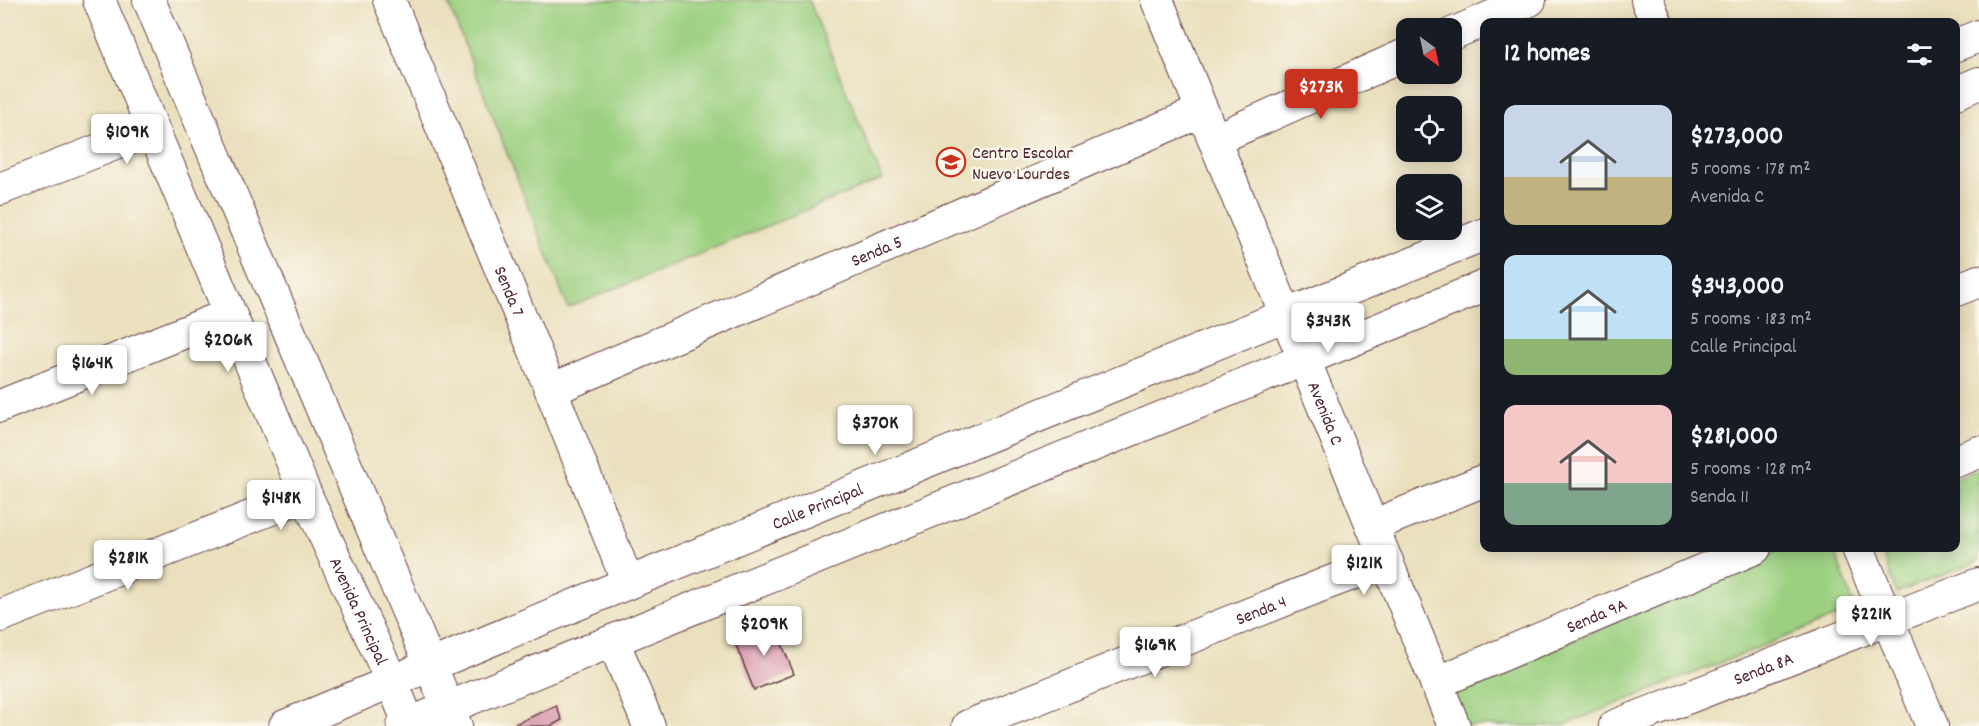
<!DOCTYPE html>
<html lang="en">
<head>
<meta charset="utf-8">
<style>
	:root { --surface:#171b24; --page:#20242c; --text:#f1f3f6; --muted:#9ea1a6; --accent:#c8321e }
	body { margin:0; font-family:Dekko,sans-serif; background:var(--page); color:var(--text); height:100vh; display:flex; flex-direction:column; font-size:22px; white-space:nowrap }
	* { box-sizing:border-box; margin:0 }
	p { font-size:20px; color:var(--muted) }
	.icon { flex:none; width:33px; height:33px; fill:none; stroke:currentColor; stroke-width:2; stroke-linecap:round; stroke-linejoin:round }
	.map { position:relative; flex:1; overflow:hidden }
	.side { position:absolute; left:1480px; top:18px; width:480px; height:534px; display:flex; flex-direction:column; background:var(--surface); border-radius:12px; box-shadow:0 3px 15px #0003 }
	.side>* { flex:none }
	.needle { width:39px; rotate:147deg }
	.buttons { position:absolute; left:1396px; top:18px; display:grid; gap:12px }
	.buttons a { display:grid; place-items:center; width:66px; height:66px; border-radius:12px; background:var(--surface); box-shadow:0 3px 15px #0003; font-size:30px }
	.price { position:absolute; translate:-50% -51px; padding:0 14px; border-radius:6px; background:#fff; color:#222; font-size:20px; line-height:39px; filter:drop-shadow(0 2px 3px #0008) }
	.price::after { content:''; position:absolute; left:50%; top:36px; width:18px; height:14px; margin-left:-9px; background:inherit; clip-path:polygon(0 0,100% 0,50% 100%) }
	.price.selected { background:var(--accent); color:#fff }
	ul { padding:0; list-style:none }
	li { display:flex; align-items:center; gap:18px; height:150px; padding:0 24px }
	li span { display:grid; place-items:center; flex:none; width:168px; height:120px; border-radius:12px; color:#555 }
	li>.icon { margin-inline-start:auto }
	span .icon { width:72px; height:72px; fill:#fffc; stroke-width:1 }
	li b { font-size:26px }
	h2 { display:flex; justify-content:space-between; align-items:center; height:72px; padding:0 24px; font-size:26px }
	.map>svg:first-child { display:block }
</style>
</head>
<body>
<div class="map">
<svg width="1979" height="726" viewBox="0 0 1979 726">
	<rect width="100%" height="100%" fill="#fbf7ec"/>
	<filter id="ink" filterUnits="userSpaceOnUse"><feTurbulence type="fractalNoise" baseFrequency=".0167" numOctaves="2"/><feDisplacementMap in="SourceGraphic" scale="12" xChannelSelector="R" yChannelSelector="G"/><feConvolveMatrix kernelMatrix="1 2 1 2 8 2 1 2 1" color-interpolation-filters="sRGB"/></filter>
	<filter id="wash" filterUnits="userSpaceOnUse"><feTurbulence type="fractalNoise" baseFrequency=".008" numOctaves="4" result="noise"/><feDisplacementMap in="SourceGraphic" scale="24" xChannelSelector="R" yChannelSelector="G"/><feGaussianBlur stdDeviation="1.35" result="paint"/><feColorMatrix in="noise" values="0 0 0 0 0 0 0 0 0 0 0 0 0 0 0 0 0 1.4 0 .05"/><feComposite in="paint" operator="in"/></filter>
	<g filter="url(#wash)">
		<rect width="100%" height="100%" fill="#eae0bd"/>
		<!-- green -->
		<path fill="#9cd081" stroke="#737856" stroke-width="1.5" d="M447,0H809L882,179L568,308Z
			M1979,469V561L1896,593L1881,548H1956V478Z
			M1783,548H1833L1856,609L1561,726H1456L1441,698Z"/>
		<g id="blocks">
			<!-- building -->
			<path fill="#d58fa9" d="M774,625L794,674L754,690L734,640Z
				M556,706L562,720L551,726H516L515,724Z"/>
		</g>
	</g>
	<g filter="url(#ink)">
		<use href="#blocks" fill-opacity="0" stroke="#623c41" stroke-width="1.5"/>
		<g fill="none" stroke-linecap="round" stroke-linejoin="round">
			<!-- minor casing -->
			<g stroke="#623c41" stroke-width="34">
				<g id="minor">
					<path id="s1" d="M99,0L306,495L392,682L410,726"/>
					<path d="M149,0L456,726"/>
					<path id="s2" d="M389,0L551,390L628,583"/>
					<path id="s3" d="M1157,0L1454,726"/>
					<path d="M1647,0L1656,22"/>
					<path d="M1452,34L1530,0"/>
					<path d="M1956,45L1979,36"/>
					<path d="M1956,93L1979,83"/>
					<path d="M1214,140L1407,54"/>
					<path d="M0,189L153,129"/>
					<path d="M1956,290L1979,281"/>
					<path id="s4" d="M551,390L1202,111"/>
					<path d="M0,406L230,314"/>
					<path d="M1956,461L1979,452"/>
					<path d="M1372,526L1485,480"/>
					<path d="M1858,548L1932,726"/>
					<path d="M0,616L306,495"/>
					<path d="M613,641L649,726"/>
					<path id="s5" d="M1436,683L1755,548"/>
					<path id="s6" d="M285,726L628,583L1485,234"/>
					<path d="M403,726L1485,286"/>
					<path id="s7" d="M968,726L1325,584L1387,561"/>
					<path id="s8" d="M1615,726L1979,584"/>
				</g>
			</g>
			<!-- minor -->
			<use href="#minor" stroke="#fff" stroke-width="32"/>
		</g>
	</g>
	<!-- icons -->
	<defs>
		<g id="school-ring" transform="scale(1.5)"><circle r="9.5" fill="#fbf7ec" stroke="#c8321e" stroke-width="1.5"/><path d="M0-5L7-2L0 1L-7-2ZM-4 1L0 2.5L4 1V4Q0 6-4 4Z" fill="#c8321e"/></g>
	</defs>
	<g fill-rule="evenodd">
		<use href="#school-ring" x="951" y="162"/>
	</g>
	<g text-anchor="middle" stroke-width="4.5" stroke-linejoin="round" paint-order="stroke">
		<!-- poi labels -->
		<g font-size="18" fill="#4a1f2b" stroke="#fbf7ec" text-anchor="start">
			<text x="972" y="158">Centro Escolar<tspan x="972" dy="21">Nuevo Lourdes</tspan></text>
		</g>
		<!-- street labels -->
		<g font-size="18" fill="#4a1f2b" stroke="#fbf7ec">
			<text dy="6" stroke="none"><textPath href="#s4" startOffset="354">Senda 5</textPath></text>
			<text dy="6" stroke="none"><textPath href="#s2" startOffset="315">Senda 7</textPath></text>
			<text dy="6" stroke="none"><textPath href="#s3" startOffset="446">Avenida C</textPath></text>
			<text dy="6" stroke="none"><textPath href="#s6" startOffset="576">Calle Principal</textPath></text>
			<text dy="6" stroke="none"><textPath href="#s7" startOffset="315">Senda 4</textPath></text>
			<text dy="6" stroke="none"><textPath href="#s1" startOffset="664">Avenida Principal</textPath></text>
			<text dy="6" stroke="none"><textPath href="#s5" startOffset="174">Senda 9A</textPath></text>
			<text dy="6" stroke="none"><textPath href="#s8" startOffset="159">Senda 8A</textPath></text>
		</g>
	</g>
</svg>
<div class="buttons">
<a><svg class="needle" viewBox="-14 -14 28 28"><path d="M0-13l5 13h-10z" fill="#e53935"/><path d="M0 13l5-13h-10z" fill="#9ea1a6"/></svg></a>
<a><svg class="icon" aria-label="locate" viewBox="0 0 24 24"><circle cx="12" cy="12" r="6"/><path d="M12 2v4M12 18v4M2 12h4M18 12h4"/></svg></a>
<a><svg class="icon" aria-label="layers" viewBox="0 0 24 24"><path d="M12 4l9 5-9 5-9-5zM3 14l9 5 9-5"/></svg></a>
</div>
<b class="price selected" style="left:1321px;top:120px">$273K</b>
<b class="price" style="left:127px;top:165px">$109K</b>
<b class="price" style="left:1328px;top:354px">$343K</b>
<b class="price" style="left:228px;top:373px">$206K</b>
<b class="price" style="left:92px;top:396px">$164K</b>
<b class="price" style="left:875px;top:456px">$370K</b>
<b class="price" style="left:281px;top:531px">$148K</b>
<b class="price" style="left:128px;top:591px">$281K</b>
<b class="price" style="left:1364px;top:596px">$121K</b>
<b class="price" style="left:1871px;top:647px">$221K</b>
<b class="price" style="left:764px;top:657px">$209K</b>
<b class="price" style="left:1155px;top:678px">$169K</b>
<section class="side">
<h2>12 homes<svg class="icon" aria-label="filters" viewBox="0 0 24 24"><path d="M4 7h16M4 17h16"/><circle cx="9" cy="7" r="2"/><circle cx="15" cy="17" r="2"/></svg></h2>
<ul>
<li><span style="background:linear-gradient(#c9d6e8 60%,#c2b280 0)"><svg class="icon" aria-label="home" viewBox="0 0 24 24"><path d="M3 11l9-7 9 7M6 9v11h12V9"/></svg></span><div><b>$273,000</b><p>5 rooms · 178 m²</p><p>Avenida C</p></div></li>
<li><span style="background:linear-gradient(#bfe0f5 70%,#8fb573 0)"><svg class="icon" aria-label="home" viewBox="0 0 24 24"><path d="M3 11l9-7 9 7M6 9v11h12V9"/></svg></span><div><b>$343,000</b><p>5 rooms · 183 m²</p><p>Calle Principal</p></div></li>
<li><span style="background:linear-gradient(#f6c9c9 65%,#7fa58c 0)"><svg class="icon" aria-label="home" viewBox="0 0 24 24"><path d="M3 11l9-7 9 7M6 9v11h12V9"/></svg></span><div><b>$281,000</b><p>5 rooms · 128 m²</p><p>Senda 11</p></div></li>
</ul>
</section>
</div>
</body>
</html>
